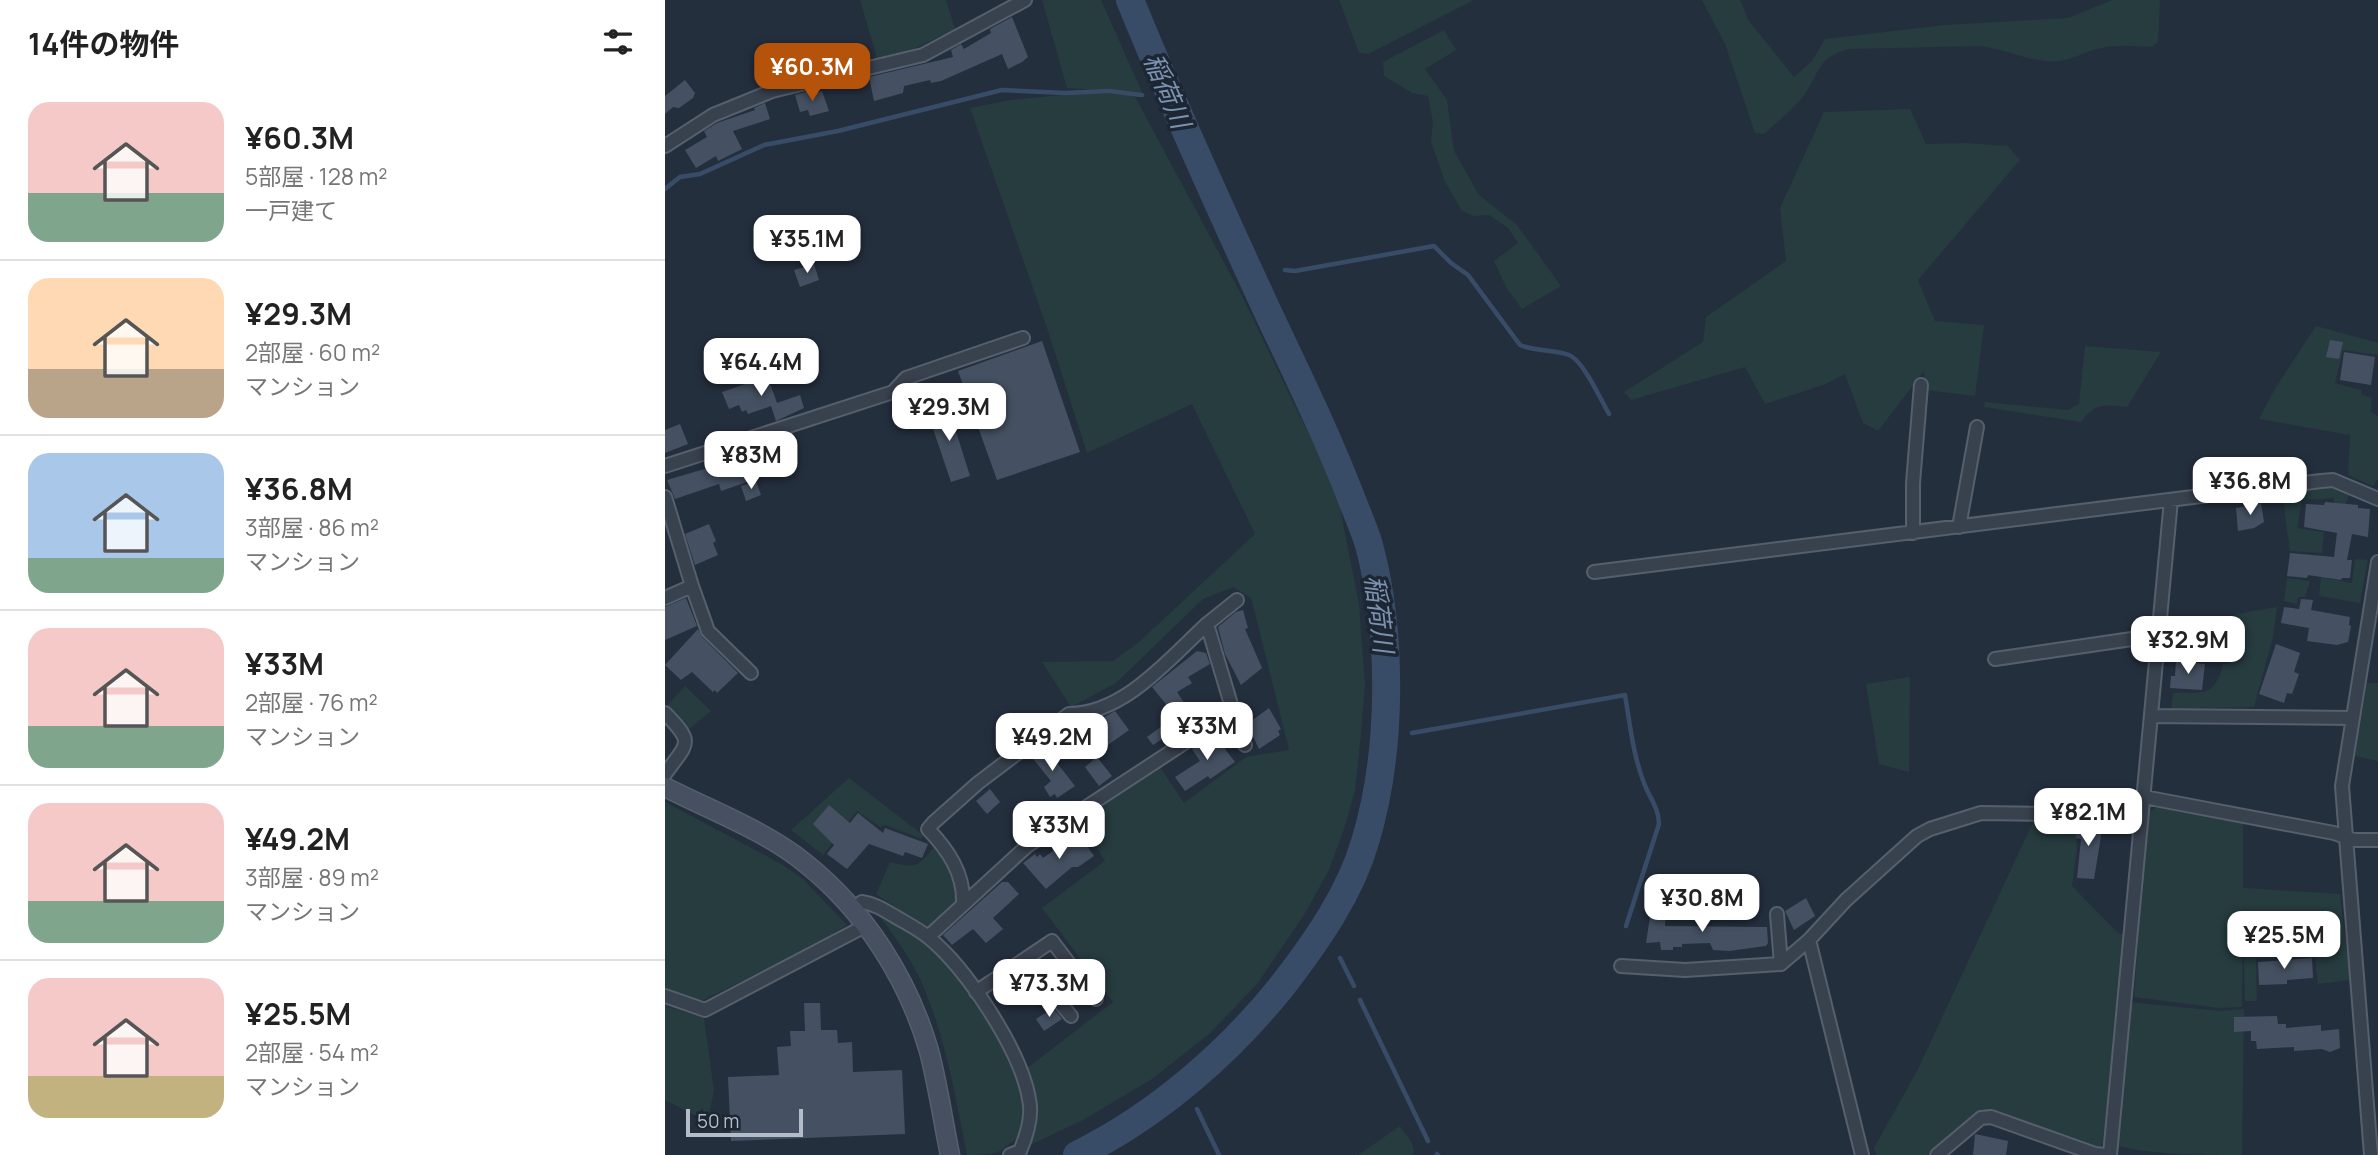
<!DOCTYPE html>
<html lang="ja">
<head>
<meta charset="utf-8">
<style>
	:root { --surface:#fff; --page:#f6f6f6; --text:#222; --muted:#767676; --line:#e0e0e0; --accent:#b45309 }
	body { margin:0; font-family:Manrope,"Noto Sans JP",sans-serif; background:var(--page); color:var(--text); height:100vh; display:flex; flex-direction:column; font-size:26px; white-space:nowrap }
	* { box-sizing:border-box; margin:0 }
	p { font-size:23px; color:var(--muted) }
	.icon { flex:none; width:38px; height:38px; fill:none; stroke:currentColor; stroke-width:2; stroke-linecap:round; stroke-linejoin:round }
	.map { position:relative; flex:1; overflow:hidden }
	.details { display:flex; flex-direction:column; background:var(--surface); width:665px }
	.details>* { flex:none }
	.scale { position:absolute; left:21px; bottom:18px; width:117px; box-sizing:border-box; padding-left:7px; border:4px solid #b4bcc9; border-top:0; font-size:19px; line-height:24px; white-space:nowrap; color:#b4bcc9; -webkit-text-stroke:5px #1d2633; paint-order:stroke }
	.price { position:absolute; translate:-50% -60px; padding:0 16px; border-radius:14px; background:#fff; color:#222; font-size:23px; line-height:46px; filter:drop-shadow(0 2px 4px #0008) }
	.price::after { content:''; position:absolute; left:50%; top:42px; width:21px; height:16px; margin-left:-10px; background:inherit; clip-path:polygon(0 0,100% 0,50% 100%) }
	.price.selected { background:var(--accent); color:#fff }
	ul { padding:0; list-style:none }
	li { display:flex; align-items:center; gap:21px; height:175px; padding:0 28px }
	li+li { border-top:2px solid var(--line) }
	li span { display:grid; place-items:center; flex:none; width:196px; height:140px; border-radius:21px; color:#555 }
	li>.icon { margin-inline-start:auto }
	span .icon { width:84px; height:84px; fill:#fffc; stroke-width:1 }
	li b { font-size:30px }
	h2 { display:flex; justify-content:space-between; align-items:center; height:84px; padding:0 28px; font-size:30px }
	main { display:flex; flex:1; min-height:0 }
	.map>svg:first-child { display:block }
</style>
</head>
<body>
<main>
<section class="details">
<h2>14件の物件<svg class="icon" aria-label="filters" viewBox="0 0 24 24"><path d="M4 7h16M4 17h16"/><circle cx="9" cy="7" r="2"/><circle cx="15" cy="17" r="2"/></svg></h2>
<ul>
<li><span style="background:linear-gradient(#f6c9c9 65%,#7fa58c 0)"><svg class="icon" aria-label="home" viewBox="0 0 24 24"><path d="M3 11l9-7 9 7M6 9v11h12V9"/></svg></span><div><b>¥60.3M</b><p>5部屋 · 128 m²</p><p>一戸建て</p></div></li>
<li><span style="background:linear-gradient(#ffd9b3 65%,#b9a48a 0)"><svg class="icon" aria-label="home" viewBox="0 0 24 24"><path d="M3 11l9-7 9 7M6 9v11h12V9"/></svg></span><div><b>¥29.3M</b><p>2部屋 · 60 m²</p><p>マンション</p></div></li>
<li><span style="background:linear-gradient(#a9c7e8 75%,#7fa58c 0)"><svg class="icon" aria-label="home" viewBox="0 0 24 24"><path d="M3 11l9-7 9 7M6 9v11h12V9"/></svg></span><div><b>¥36.8M</b><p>3部屋 · 86 m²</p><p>マンション</p></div></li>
<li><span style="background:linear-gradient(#f6c9c9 70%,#7fa58c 0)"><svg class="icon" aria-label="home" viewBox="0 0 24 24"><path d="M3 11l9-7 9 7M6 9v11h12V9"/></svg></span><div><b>¥33M</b><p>2部屋 · 76 m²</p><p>マンション</p></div></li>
<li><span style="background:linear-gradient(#f6c9c9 70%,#7fa58c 0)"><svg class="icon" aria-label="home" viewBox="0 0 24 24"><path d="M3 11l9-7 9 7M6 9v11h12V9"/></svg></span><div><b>¥49.2M</b><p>3部屋 · 89 m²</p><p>マンション</p></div></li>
<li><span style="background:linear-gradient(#f6c9c9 70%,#c2b280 0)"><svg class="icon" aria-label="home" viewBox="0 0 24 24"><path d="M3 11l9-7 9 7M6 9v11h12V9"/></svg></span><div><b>¥25.5M</b><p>2部屋 · 54 m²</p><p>マンション</p></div></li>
</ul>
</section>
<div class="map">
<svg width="1713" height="1155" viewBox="0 0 1713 1155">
	<rect width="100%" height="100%" fill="#242f3e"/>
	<!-- green -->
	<path fill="#263c3f" d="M195,0H281L290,29L244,51L212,58Z
		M377,0H436L477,92L402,88Z
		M674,0H809L703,54L694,53Z
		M1037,0H1075L1084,21L1129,77L1147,61L1160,39L1280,25L1403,18L1447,0H1495L1493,42L1487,47C1468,46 1450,44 1432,49C1420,52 1408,59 1395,61C1369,64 1341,49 1315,46L1184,49C1151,58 1157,70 1139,95C1129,109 1112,122 1099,134L1090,133L1060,44Z
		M779,30L791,50L760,69L782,100L789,151L814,195L852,225L896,286L857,309L841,287L829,261L853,243L843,228L824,215L809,216L797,211L780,182L766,141L768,122L763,96L747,93L719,76L718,62Z
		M417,93L469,95L575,292L658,464L675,508L694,604L700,685L696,734L690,791L679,829L664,870L639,915L592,984L544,1034L487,1079L418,1120L365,1145L368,1133L361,1069L448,1002L377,908L440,861L415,822L495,767L519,803L581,757L624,750L586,598L568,587L538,599L451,683L406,707L377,662L448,661L474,642L590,534L527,404L422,453L382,328L305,108L346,100Z
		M1245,109L1261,144L1301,143L1343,146L1355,160L1253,280L1270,321L1319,325L1310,396L1260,390L1259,371L1213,431L1198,423L1180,374L1158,385L1100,404L1080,367L966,400L959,392L1038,342L1041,317L1121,261L1115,208L1159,112Z
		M1651,326L1713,343V355L1678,350L1670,383L1696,390L1697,395L1707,398L1706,412L1713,416V479L1708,486L1683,475L1685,435L1594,419L1611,387Z
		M1420,346L1496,352L1462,407C1440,405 1430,402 1416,422L1319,407L1320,402L1403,410L1414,404Z
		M1665,486L1684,494L1680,506L1669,503V498L1637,500L1632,528L1659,532L1657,553L1625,551L1617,492Z
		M1690,559L1703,560L1695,603L1654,596L1656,577L1687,583Z
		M1622,578L1645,581L1640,597H1633L1632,604L1619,601Z
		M1612,607L1608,637L1589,707L1506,709L1508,693C1538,692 1550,698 1558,664L1569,661L1571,614Z
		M1245,677L1244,772L1214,764L1201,684Z
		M1702,683H1713V761L1690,756Z
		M20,686L46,711L23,730L1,707Z
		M184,778L258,835L257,839L220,825L215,827L192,811L158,855L126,830Z
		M0,802L118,865L138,879L182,925L143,949L34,1002L0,992Z
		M1490,808H1497L1578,823V888L1675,894L1685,980L1653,984L1650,956L1591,959L1592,1001H1580L1578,929L1577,1007L1553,1008L1469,997L1482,814Z
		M1369,820H1410L1412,850L1407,886L1453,933L1460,935L1438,1144L1431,1149L1330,1113L1313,1112L1262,1155H1211L1209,1148L1253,1069Z
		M269,847C282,861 301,882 291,901C285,911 271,921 263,929L211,894L225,862C252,868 252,868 269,847Z
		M212,913L229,921L280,959L328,1029L356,1090L360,1115L354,1139C344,1142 341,1148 333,1152C324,1155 312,1155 302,1155C290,1095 280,1033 254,977C243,954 227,933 212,913Z
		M1464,1002L1555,1011L1579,1009L1577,1155C1538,1155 1489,1155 1453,1146Z
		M0,1006L39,1018L49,1091L44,1115H29L0,1100Z
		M735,1126L747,1143L749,1153L746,1155H693Z"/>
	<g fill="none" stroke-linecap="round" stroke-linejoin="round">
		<!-- stream -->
		<path stroke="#394c67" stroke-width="4.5" d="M0,189L15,177L35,174L99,145L173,131L337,90L400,93L444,91L477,95
			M620,270L630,271L769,246L786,263L803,275L855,345C871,352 888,349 904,355C918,360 936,400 944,414
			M747,733L960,695C965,724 968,755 979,783C984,797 994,808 994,824L961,926
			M675,958L689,986
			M695,1000L763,1141
			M532,1109L554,1155
			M772,1154L773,1155"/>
		<!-- river -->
		<path stroke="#394c67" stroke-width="28" d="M412,1155C493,1115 566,1051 621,981C653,939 685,893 700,842C727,753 728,635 704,545C699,528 691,511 685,495C660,430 629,368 600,306C553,204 507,103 465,0"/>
	</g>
	<!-- building -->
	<path fill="#455162" d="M347,17L363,57L357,62L343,69L337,54L276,81L266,83L265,80L239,86L238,93L209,101L204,77L288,57L286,50L296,44L299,49L326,33L325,29Z
		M20,80L30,93L28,98L14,108L8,107L0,114V96Z
		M148,90L149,94L157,91L164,111L145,116L143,110L135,112L130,95Z
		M100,103L105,119L68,131L77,149L53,161L51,156L31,168L20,150L42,137L39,131L52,123L90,110L89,108Z
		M149,264L154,280L135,287L129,270Z
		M1665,340L1678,342L1674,359L1661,357Z
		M377,341L415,452L332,480L293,371Z
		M1679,352L1710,357L1706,385L1675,380Z
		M101,372L112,403L135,395L139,408L111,421L106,406L83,414L81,410L77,412L74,405L64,409L57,392L86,382L85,378Z
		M282,403L305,476L286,482L265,420L271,417L268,407Z
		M15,424L23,444L0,453V430Z
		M77,458L85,481L56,491L54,484L10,499L2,480Z
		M91,481L96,495L81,501L76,486Z
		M1660,502L1693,505V508L1705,509L1703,537L1687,534L1682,560H1687L1685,578H1677L1676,580L1643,575L1642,578L1622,576L1625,553L1669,557L1672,533L1639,527L1641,504L1659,505Z
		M1596,503L1599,522L1589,528L1573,531L1571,508Z
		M44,524L51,541L48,543L53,555L30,565L20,534Z
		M21,598L32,626L0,640V607Z
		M1636,599L1648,600L1646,610L1685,617L1684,625L1686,626L1683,642L1672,645L1642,641L1644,628L1616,623L1619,607L1634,609Z
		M578,610L583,628L580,629L597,668L576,685L560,654L553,627L571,612Z
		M1536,616L1555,623L1558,642L1541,645L1538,636L1518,639L1515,620Z
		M33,629L37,637L73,673L52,693L50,690L48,692L27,672L16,680L0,665Z
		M1611,644L1635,653L1629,672L1634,674L1627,694L1622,693L1619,703L1594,694Z
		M532,651L541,653L545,664L523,677L527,683L512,692L529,718L488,745L482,737L501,723L496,715L505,709L487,687Z
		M1511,661L1540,664L1537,690L1505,688L1506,676H1510Z
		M604,708L616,729L613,731L615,735L594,749L582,724Z
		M450,711L464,730L443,745L429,723Z
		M554,731L564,746L560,749L570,762L545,779L543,776L520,791L510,777L535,761L527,749Z
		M378,745L410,786L392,798L390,794L385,797L379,787L386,781L365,755Z
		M432,757L447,776L434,786L420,767Z
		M325,789L335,802L322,814L311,801Z
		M164,805L185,823L193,813L218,833L220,828L263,844L257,858L240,852L238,856L204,844L182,869L162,854L169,845L148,824Z
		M1412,822L1438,824L1429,879L1412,878L1416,839L1411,838Z
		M413,833L429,856L413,867H407L381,889L358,863L370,854L372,857L375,854L378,858Z
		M337,882H343L354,894L328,918L338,929L321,943L308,929L287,945L278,935Z
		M1141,898L1150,916L1129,930L1120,911Z
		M987,903L1002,904L1000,926L1102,927L1103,943L1101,946L1064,951L1048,950L1045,943L1017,944V947H1008V950H996L995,942L981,943Z
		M1647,958L1648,978L1622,980V984L1594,985L1593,962Z
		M139,1003H155L156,1030H172L173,1043L187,1042L188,1072L237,1070L240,1134L66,1141L63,1077L114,1075L112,1047L126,1046L125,1031H140Z
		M388,1008L397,1019L379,1031L371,1019Z
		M1612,1016L1613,1024H1621V1028L1656,1025V1031L1674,1029L1675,1048L1665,1052L1657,1049L1629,1051V1047L1592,1049L1591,1041H1586V1031L1569,1032V1017Z
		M1310,1134L1343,1141L1341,1155H1308Z"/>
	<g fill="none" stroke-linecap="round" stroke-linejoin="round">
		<!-- street casing -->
		<g stroke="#565f6c" stroke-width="16">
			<path id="street" d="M0,146L48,115L107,91L258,55L360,0
				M0,466L228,392L241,378L358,338
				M0,497L27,586L43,631L86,673
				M1294,527L1312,427
				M1248,533V483L1256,385
				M929,572L1656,481L1668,480L1713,499
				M0,598L27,586
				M542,624L572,600
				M1330,659L1494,635
				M568,711L580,745
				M0,713C30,744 23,742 0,774
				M1486,716L1687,718
				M188,909L197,902C210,904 219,910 231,917C241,923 253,929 263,937C301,967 356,1051 364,1099C368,1117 362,1135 355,1151L345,1155
				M1112,914L1116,964
				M263,937L362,846L568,711L542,624C504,659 459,714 404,714L313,783L268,823L263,829C283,850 299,873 298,903
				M1144,940L1197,1155
				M360,960L406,1016
				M956,966L1020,970L1116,964L1144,940L1181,900L1252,836L1265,829L1316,813L1382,814L1417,810L1479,797L1669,833L1689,840H1713
				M311,992L387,941L431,999
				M0,996L40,1010L200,926
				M1272,1155L1316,1118L1326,1117L1430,1154L1441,1155
				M1445,1155L1506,500
				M1706,1155L1677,786L1713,562"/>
		</g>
		<!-- secondary casing -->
		<g stroke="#565f6c" stroke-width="21">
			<path id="secondary" d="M0,787C45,810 101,831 140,863C199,910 243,978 264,1051C273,1085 278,1121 285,1155"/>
		</g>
		<!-- street -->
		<use href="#street" stroke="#38414e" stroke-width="12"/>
		<!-- secondary -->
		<use href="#secondary" stroke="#465061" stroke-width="18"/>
	</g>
	<g text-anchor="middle" stroke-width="7" stroke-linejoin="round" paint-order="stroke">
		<!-- water labels -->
		<g font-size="26" font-style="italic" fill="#7c92b1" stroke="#1d2633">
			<text transform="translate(502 91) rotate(67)" y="9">稲荷川</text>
			<text transform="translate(714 614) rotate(83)" y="9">稲荷川</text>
		</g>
	</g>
</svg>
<div class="scale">50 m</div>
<b class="price selected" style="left:147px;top:103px">¥60.3M</b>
<b class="price" style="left:142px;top:275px">¥35.1M</b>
<b class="price" style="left:96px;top:398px">¥64.4M</b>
<b class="price" style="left:284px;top:443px">¥29.3M</b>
<b class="price" style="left:86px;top:491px">¥83M</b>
<b class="price" style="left:1585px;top:517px">¥36.8M</b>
<b class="price" style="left:1523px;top:676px">¥32.9M</b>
<b class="price" style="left:542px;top:762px">¥33M</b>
<b class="price" style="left:387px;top:773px">¥49.2M</b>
<b class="price" style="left:1423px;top:848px">¥82.1M</b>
<b class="price" style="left:394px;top:861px">¥33M</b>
<b class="price" style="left:1037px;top:934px">¥30.8M</b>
<b class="price" style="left:1619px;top:971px">¥25.5M</b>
<b class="price" style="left:384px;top:1019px">¥73.3M</b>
</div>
</main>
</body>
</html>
